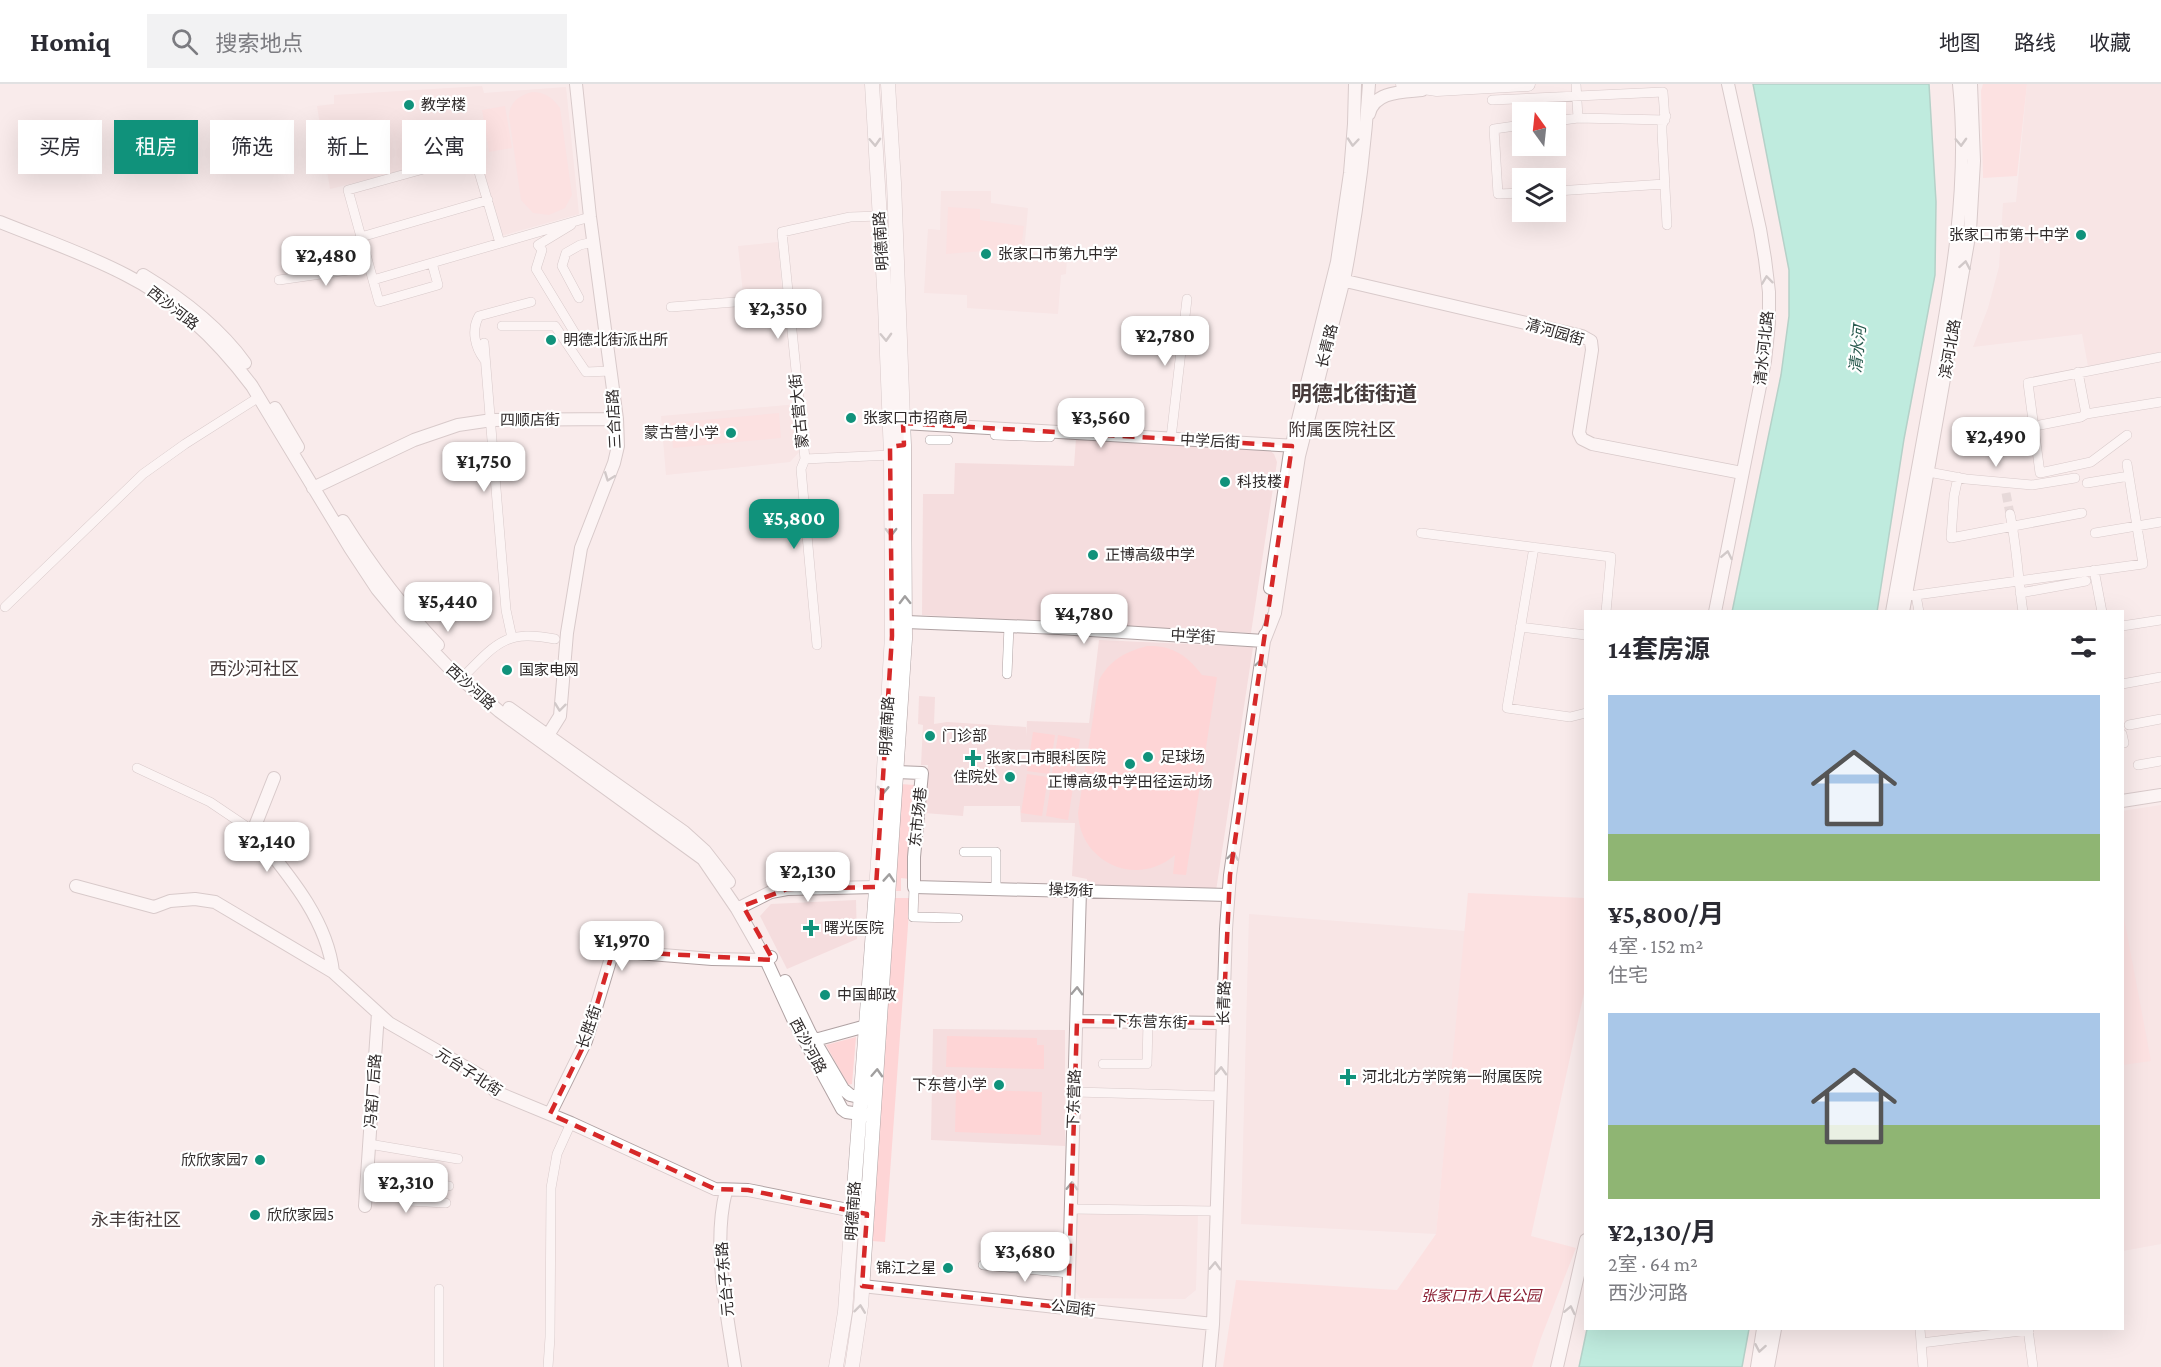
<!DOCTYPE html>
<html lang="zh">
<head>
<meta charset="utf-8">
<style>
	:root { --surface:#fff; --page:#f2f2f3; --text:#2b2b33; --muted:#7c7c81; --line:#e1e1e2; --accent:#10927b }
	body { margin:0; font-family:"Crimson Pro","Noto Sans SC",serif; background:var(--page); color:var(--text); height:100vh; display:flex; flex-direction:column; font-size:22px; white-space:nowrap }
	* { box-sizing:border-box; margin:0 }
	p { font-size:20px; color:var(--muted) }
	.icon { flex:none; width:33px; height:33px; fill:none; stroke:currentColor; stroke-width:2; stroke-linecap:round; stroke-linejoin:round }
	.map { position:relative; flex:1; overflow:hidden }
	.side { position:absolute; left:1584px; top:526px; width:540px; height:720px; display:flex; flex-direction:column; background:var(--surface); border-radius:0px; box-shadow:0 6px 24px #0002 }
	.side>* { flex:none }
	.top-card { position:absolute; left:18px; top:36px; width:570px; height:54px; display:flex; gap:12px }
	.needle { width:39px; rotate:345deg }
	.fabs { position:absolute; left:1512px; top:18px; display:grid; gap:12px }
	.fabs a { display:grid; place-items:center; width:54px; height:54px; border-radius:0px; background:var(--surface); box-shadow:0 6px 24px #0002; font-size:30px }
	.price { position:absolute; translate:-50% -51px; padding:0 14px; border-radius:12px; background:#fff; color:#222; font-size:20px; line-height:39px; filter:drop-shadow(0 2px 3px #0008) }
	.price::after { content:''; position:absolute; left:50%; top:36px; width:18px; height:14px; margin-left:-9px; background:inherit; clip-path:polygon(0 0,100% 0,50% 100%) }
	.price.active { background:var(--accent); color:#fff }
	ul { padding:0; list-style:none }
	li { display:grid; align-content:center; gap:12px; height:318px; padding:0 24px }
	li span { display:grid; place-items:center; height:186px; border-radius:0px; color:#555 }
	li>.icon { margin-inline-start:auto }
	span .icon { width:108px; height:108px; fill:#fffc; stroke-width:1 }
	li b { font-size:26px }
	h2 { display:flex; justify-content:space-between; align-items:center; height:72px; padding:0 24px; font-size:26px }
	.chip { padding:0 21px; border-radius:0px; background:var(--surface); box-shadow:0 6px 24px #0002; font-size:21px; line-height:54px }
	.chip.active { background:var(--accent); color:#fff }
	header { display:flex; align-items:center; gap:36px; box-sizing:border-box; height:84px; padding:0 30px; background:var(--surface); border-bottom:2px solid var(--line) }
	header strong { font-size:28px }
	nav { display:flex; gap:33px; margin-inline-start:auto; font-size:21px }
	.search { width:420px; height:54px; background:var(--page); display:flex; align-items:center; gap:15px; box-sizing:border-box; padding:0 21px; border-radius:0px; color:var(--muted); font-size:22px }
	.map>svg:first-child { display:block }
</style>
</head>
<body>
<header>
<strong>Homiq</strong>
<div class="search"><svg class="icon" aria-label="search" viewBox="0 0 24 24"><circle cx="10" cy="10" r="6"/><path d="M15 15l6 6"/></svg>搜索地点</div>
<nav><a>地图</a><a>路线</a><a>收藏</a></nav>
</header>
<div class="map">
<svg width="2161" height="1283" viewBox="0 0 2161 1283">
	<rect width="100%" height="100%" fill="#f9ebeb"/>
	<!-- built -->
	<path fill="#f5ddde" d="M2027,0H2161V269L2088,282L2082,250L1973,263L1988,224L1999,183L2003,119L2016,118Z
		M482,2L484,9L566,3L579,130L501,152L475,64L416,68L418,83L330,105L317,22L334,20V11Z
		M941,107H991V119L1028,124L1024,168L1067,172L1066,190L1061,191L1058,230L967,224V211L924,209L928,145L940,146Z
		M778,158L782,205L743,209L738,162Z
		M798,320L802,365L790,378L666,391L661,332Z
		M1076,354L1269,366L1274,370L1277,378L1251,549L922,531L923,410H954L955,379L1074,382Z
		M1099,556L1253,563L1216,807L1087,803V795L1072,792L1075,739L1021,738L1020,722H964L963,732L924,729L928,681H921L923,641L918,640L919,612L935,613L934,640L947,638L1026,643V652L1027,637L1089,639Z
		M2161,721V1160L2123,1167L2122,727Z
		M856,816L857,855L787,885L760,832L771,820Z
		M1249,830L1465,847L1436,1150L1241,1140Z
		M933,945L1065,946V1062L931,1056Z
		M1076,1129L1198,1130L1196,1206L1185,1215L1080,1214L1075,1207Z"/>
	<!-- green -->
	<path fill="#fed5d6" d="M1983,0H2027L2017,92L1983,94L1981,7Z
		M532,8C545,8 553,14 560,24L572,111L565,124L549,131L533,129L521,116L509,32C510,18 518,12 532,8Z
		M505,22L512,64L489,68L482,26Z
		M948,123L980,125V136L1024,142L1021,164L946,170Z
		M779,329L781,354L673,364L671,339Z
		M1147,562C1172,561 1187,571 1202,591L1217,593L1186,791L1173,790L1175,771C1137,804 1080,779 1078,729L1099,596C1110,576 1125,568 1147,562Z
		M1033,648L1055,651L1049,690L1027,687Z
		M1058,651L1080,655L1074,694L1052,690Z
		M1027,690L1048,693L1042,732L1021,729Z
		M1052,693L1074,697L1068,736L1046,732Z
		M900,700L915,701L910,795L901,794V807H896Z
		M1468,809L1585,814V905L1531,1152L1576,1164L1541,1254L1532,1283H1223L1236,1196L1397,1206L1436,1150Z
		M895,814H910L885,1158L872,1157Z
		M2122,823L2151,977L2123,981H2122Z
		M947,952L1037,954V961H1044V985L946,983Z
		M856,953L852,1000L848,1001L826,961Z
		M956,1005L1042,1008L1041,1051L955,1048Z"/>
	<!-- water -->
	<path fill="#78ebcf" stroke="#62b19e" stroke-width="1.5" d="M1753,0H1929L1936,118L1935,191L1904,355L1877,528H1732L1781,291L1789,232V186Z
		M1587,1245H1749L1742,1283H1579Z"/>
	<g fill="none" stroke-linecap="round" stroke-linejoin="round">
		<!-- street-tunnel -->
		<path stroke="#d1c4c4" stroke-width="9" stroke-dasharray="9 4.5" stroke-linecap="butt" d="M2006,409L2010,430"/>
		<!-- street casing -->
		<g stroke="#b0a2a3" stroke-width="10">
			<path id="street" d="M1576,0L1578,34
				M1492,16L1663,8L1665,36L1578,34L1556,37
				M1666,32L1662,41V48L1667,141
				M1522,41L1494,45L1498,110L1522,109
				M1556,107L1665,100
				M879,132L850,133L782,148L805,375L891,371
				M571,141L538,161L542,166L536,185L576,251
				M361,153L488,116
				M500,159L474,71L348,106L373,196L590,133
				M279,196L369,183
				M373,196L379,218L438,201L432,179
				M579,214L562,182L566,169L580,161L593,158
				M671,223L788,214
				M502,242H555L586,288L611,287
				M484,259L506,526L512,554
				M484,275C475,263 471,246 479,232L531,218
				M2078,288L2086,330
				M2035,342L2081,333L2086,330L2161,318
				M995,351L1050,353
				M2127,351L2091,378L2040,389L2028,299L2161,273
				M1171,354L1187,215
				M930,356H948
				M805,375L801,385L817,561
				M1923,387L1966,395L2032,401L2075,394
				M1958,393L1954,412L1951,454L2082,429
				M2087,399L2129,392
				M2010,430C2017,463 2018,495 2023,528
				M1421,449L1611,473L1606,528
				M2095,449L2161,438
				M1534,463L1507,624L1570,633L1586,629
				M2094,486L2102,528
				M2020,509L2086,497
				M1916,511L1919,528
				M1900,512L1916,511L2143,480L2127,380
				M5,523L143,390L185,360L259,313
				M2122,542L2161,536
				M1520,543L1586,551
				M466,590C498,557 508,546 555,555
				M1007,590L1009,542
				M2122,600L2161,593
				M2129,641L2161,635
				M2122,650L2124,659
				M2138,681L2161,677
				M137,684L210,718L253,747
				M964,768H996V804
				M914,803L913,833L958,834
				M1103,980H1147L1148,938
				M1075,1008L1221,1012
				M369,1060L458,1075
				M367,1092L449,1102
				M410,1097L408,1117L446,1119
				M1071,1125L1216,1127
				M1013,1172L1070,1173
				M983,1181L1069,1189
				M1920,1245L1923,1283
				M2028,1245L2033,1283
				M1921,1259L2029,1246
				M439,1283V1205
				M548,1283L550,1253L551,1104L557,1070L571,1039"/>
		</g>
		<!-- secondary casing -->
		<g stroke="#b0a2a3" stroke-width="14">
			<path id="secondary" d="M1369,30C1374,7 1403,8 1422,6
				M0,138C42,155 86,170 126,191C176,216 219,258 252,302L350,464L377,505L401,534L454,589L499,627L703,775L737,825L766,876L793,935L842,1025L846,1028L867,1031
				M143,191C181,214 219,243 245,279
				M1337,195L1582,252L1591,257L1592,266L1579,349L1582,355L1592,360L1742,389
				M275,324L298,363
				M903,339L1297,362
				M313,404L414,356L458,341L492,336L617,335
				M343,437C372,483 400,521 438,561
				M1270,504L1290,368L1337,178L1350,89L1354,40L1355,0
				M1715,528L1765,277L1769,239V208L1765,175L1760,145L1728,0
				M1892,528C1905,456 1918,384 1931,312C1950,209 1970,105 1959,0
				M1903,528L1970,147L1974,77L1971,0
				M906,538L1059,544L1264,557L1265,551
				M509,624L684,748L705,767L729,798
				M545,656L560,632L567,549L581,464L614,379L618,362L617,335L590,133L576,0
				M896,688L922,689L914,773V803L1228,811
				M274,694L253,747C286,788 327,834 333,888
				M2122,717L2161,711
				M76,802L154,823L170,817L195,815L215,818L333,888L389,939L481,992L496,1008L571,1039L715,1105L748,1106L853,1127
				M737,825L771,808L787,805L876,803
				M785,897L810,949L843,1005L850,1011L868,1015
				M1077,937L1223,939
				M815,956L866,942
				M550,1030L586,957L613,867L712,875L766,876L771,873
				M726,1107C712,1161 727,1229 735,1283
				M365,1122L378,929
				M862,1202L1213,1240
				M1068,1224L1080,806
				M1209,1283L1213,1240L1226,845L1230,791L1264,557L1275,529L1299,372L1345,191C1357,128 1365,64 1369,0
				M1557,1283L1586,1156
				M1757,1283L1763,1245
				M1768,1283L1775,1245"/>
		</g>
		<!-- primary casing -->
		<g stroke="#b0a2a3" stroke-width="15">
			<path id="primary" d="M1403,0L1437,5L1528,0
				M836,1283L845,1228L880,751L892,552L891,371L885,220L872,0
				M852,1283L861,1222L905,555L904,361L894,99L888,0"/>
		</g>
		<!-- street -->
		<use href="#street" stroke="#fff" stroke-width="9"/>
		<!-- secondary -->
		<use href="#secondary" stroke="#fff" stroke-width="12"/>
		<!-- primary -->
		<use href="#primary" stroke="#fff" stroke-width="14"/>
	</g>
	<!-- one-way arrows -->
	<defs><path id="oneway-chevron" d="M-2-3.5L2.5 0L-2 3.5" fill="none" stroke-width="1.6" stroke-linecap="round" stroke-linejoin="round" transform="scale(1.5)"/></defs>
	<g stroke="#a19f9f">
		<use href="#oneway-chevron" transform="translate(875 58) rotate(87)"/>
		<use href="#oneway-chevron" transform="translate(1353 58) rotate(95)"/>
		<use href="#oneway-chevron" transform="translate(1961 58) rotate(88)"/>
		<use href="#oneway-chevron" transform="translate(1965 181) rotate(-80)"/>
		<use href="#oneway-chevron" transform="translate(1767 196) rotate(-97)"/>
		<use href="#oneway-chevron" transform="translate(886 253) rotate(88)"/>
		<use href="#oneway-chevron" transform="translate(609 393) rotate(111)"/>
		<use href="#oneway-chevron" transform="translate(891 448) rotate(90)"/>
		<use href="#oneway-chevron" transform="translate(1727 471) rotate(-79)"/>
		<use href="#oneway-chevron" transform="translate(905 516) rotate(-91)"/>
		<use href="#oneway-chevron" transform="translate(1261 579) rotate(-82)"/>
		<use href="#oneway-chevron" transform="translate(560 623) rotate(97)"/>
		<use href="#oneway-chevron" transform="translate(883 706) rotate(93)"/>
		<use href="#oneway-chevron" transform="translate(1233 772) rotate(-82)"/>
		<use href="#oneway-chevron" transform="translate(889 794) rotate(-86)"/>
		<use href="#oneway-chevron" transform="translate(1077 907) rotate(-88)"/>
		<use href="#oneway-chevron" transform="translate(1221 987) rotate(-88)"/>
		<use href="#oneway-chevron" transform="translate(877 989) rotate(-87)"/>
		<use href="#oneway-chevron" transform="translate(1072 1102) rotate(-88)"/>
		<use href="#oneway-chevron" transform="translate(1215 1182) rotate(-88)"/>
		<use href="#oneway-chevron" transform="translate(860 1225) rotate(-83)"/>
		<use href="#oneway-chevron" transform="translate(1570 1226) rotate(-78)"/>
		<use href="#oneway-chevron" transform="translate(1760 1264) rotate(100)"/>
	</g>
	<!-- marked area -->
	<path d="M0 0H2161V1283H0ZM903,339L1292,362L1230,791L1223,939L1077,937L1068,1224L862,1202L867,1130L748,1106L715,1105L550,1030L586,957L613,867L773,876L743,822L787,805L876,803L892,552L890,363L904,361Z" fill="#f9ebeb" fill-opacity=".55" fill-rule="evenodd"/>
	<path fill="none" stroke="#d62828" stroke-width="4.5" stroke-dasharray="12 8" stroke-linejoin="round" d="M903,339L1292,362L1230,791L1223,939L1077,937L1068,1224L862,1202L867,1130L748,1106L715,1105L550,1030L586,957L613,867L773,876L743,822L787,805L876,803L892,552L890,363L904,361Z"/>
	<!-- markers -->
	<g fill="#10927b" stroke="#fff" stroke-width="2">
		<circle cx="409" cy="21" r="6"/>
		<circle cx="2081" cy="151" r="6"/>
		<circle cx="986" cy="170" r="6"/>
		<circle cx="551" cy="256" r="6"/>
		<circle cx="851" cy="334" r="6"/>
		<circle cx="731" cy="349" r="6"/>
		<circle cx="1225" cy="398" r="6"/>
		<circle cx="1093" cy="471" r="6"/>
		<circle cx="507" cy="586" r="6"/>
		<circle cx="930" cy="652" r="6"/>
		<circle cx="1148" cy="673" r="6"/>
		<path d="M970 665h6v6h6v6h-6v6h-6v-6h-6v-6h6z"/>
		<circle cx="1130" cy="680" r="6"/>
		<circle cx="1010" cy="693" r="6"/>
		<path d="M808 835h6v6h6v6h-6v6h-6v-6h-6v-6h6z"/>
		<circle cx="825" cy="911" r="6"/>
		<path d="M1345 984h6v6h6v6h-6v6h-6v-6h-6v-6h6z"/>
		<circle cx="999" cy="1001" r="6"/>
		<circle cx="260" cy="1076" r="6"/>
		<circle cx="255" cy="1131" r="6"/>
		<circle cx="948" cy="1184" r="6"/>
	</g>
	<g text-anchor="middle" stroke-width="4.5" stroke-linejoin="round" paint-order="stroke">
		<!-- poi labels -->
		<g font-size="15" fill="#2f2a2a" stroke="#fff" text-anchor="start">
			<text x="421" y="26">教学楼</text>
			<text x="2069" y="156" text-anchor="end">张家口市第十中学</text>
			<text x="998" y="175">张家口市第九中学</text>
			<text x="563" y="261">明德北街派出所</text>
			<text x="863" y="339">张家口市招商局</text>
			<text x="719" y="354" text-anchor="end">蒙古营小学</text>
			<text x="1237" y="403">科技楼</text>
			<text x="1105" y="476">正博高级中学</text>
			<text x="519" y="591">国家电网</text>
			<text x="942" y="657">门诊部</text>
			<text x="1160" y="678">足球场</text>
			<text x="986" y="679">张家口市眼科医院</text>
			<text x="998" y="698" text-anchor="end">住院处</text>
			<text x="1130" y="703" text-anchor="middle">正博高级中学田径运动场</text>
			<text x="824" y="849">曙光医院</text>
			<text x="837" y="916">中国邮政</text>
			<text x="1362" y="998">河北北方学院第一附属医院</text>
			<text x="987" y="1006" text-anchor="end">下东营小学</text>
			<text x="248" y="1081" text-anchor="end">欣欣家园7</text>
			<text x="267" y="1136">欣欣家园5</text>
			<text x="936" y="1189" text-anchor="end">锦江之星</text>
		</g>
		<!-- street labels -->
		<g font-size="15" fill="#2f2a2a" stroke="#fff">
			<text transform="translate(881 157) rotate(-94)" y="5">明德南路</text>
			<text transform="translate(173 224) rotate(38)" y="5">西沙河路</text>
			<text transform="translate(1555 248) rotate(16)" y="5">清河园街</text>
			<text transform="translate(1327 262) rotate(-76)" y="5">长青路</text>
			<text transform="translate(1764 264) rotate(-84)" y="5">清水河北路</text>
			<text transform="translate(1950 265) rotate(-80)" y="5">滨河北路</text>
			<text transform="translate(799 327) rotate(-96)" y="5">蒙古营大街</text>
			<text transform="translate(614 335) rotate(-93)" y="5">三合店路</text>
			<text x="530" y="341">四顺店街</text>
			<text transform="translate(1210 357) rotate(3)" y="5">中学后街</text>
			<text transform="translate(1193 552) rotate(3)" y="5">中学街</text>
			<text transform="translate(471 603) rotate(42)" y="5">西沙河路</text>
			<text transform="translate(887 642) rotate(-87)" y="5">明德南路</text>
			<text transform="translate(918 733) rotate(-84)" y="5">东市场巷</text>
			<text transform="translate(1071 806) rotate(2)" y="5">操场街</text>
			<text transform="translate(1224 919) rotate(-88)" y="5">长青路</text>
			<text transform="translate(1150 938) rotate(1)" y="5">下东营东街</text>
			<text transform="translate(589 943) rotate(-71)" y="5">长胜街</text>
			<text transform="translate(808 962) rotate(62)" y="5">西沙河路</text>
			<text transform="translate(469 988) rotate(33)" y="5">元台子北街</text>
			<text transform="translate(373 1007) rotate(-86)" y="5">冯窑厂后路</text>
			<text transform="translate(1074 1015) rotate(-88)" y="5">下东营路</text>
			<text transform="translate(853 1127) rotate(-86)" y="5">明德南路</text>
			<text transform="translate(725 1195) rotate(-95)" y="5">元台子东路</text>
			<text transform="translate(1073 1224) rotate(7)" y="5">公园街</text>
		</g>
		<!-- park labels -->
		<g font-size="15" font-style="italic" fill="#891d31" stroke="#fff">
			<text x="1481" y="1217">张家口市人民公园</text>
		</g>
		<!-- water labels -->
		<g font-size="16" font-style="italic" fill="#2a5b4f" stroke="#fff">
			<text transform="translate(1857 265) rotate(-84)" y="6">清水河</text>
		</g>
		<!-- quarter labels -->
		<g font-size="18" fill="#463b3b" stroke="#fff">
			<text x="1342" y="352">附属医院社区</text>
			<text x="254" y="591">西沙河社区</text>
			<text x="136" y="1142">永丰街社区</text>
		</g>
		<!-- district labels -->
		<g font-size="21" font-weight="bold" fill="#463b3b" stroke="#fff">
			<text x="1354" y="317">明德北街街道</text>
		</g>
	</g>
</svg>
<div class="fabs">
<a><svg class="needle" viewBox="-14 -14 28 28"><path d="M0-13l5 13h-10z" fill="#e53935"/><path d="M0 13l5-13h-10z" fill="#7c7c81"/></svg></a>
<a><svg class="icon" aria-label="layers" viewBox="0 0 24 24"><path d="M12 4l9 5-9 5-9-5zM3 14l9 5 9-5"/></svg></a>
</div>
<b class="price" style="left:326px;top:203px">¥2,480</b>
<b class="price" style="left:778px;top:256px">¥2,350</b>
<b class="price" style="left:1165px;top:283px">¥2,780</b>
<b class="price" style="left:1101px;top:365px">¥3,560</b>
<b class="price" style="left:1996px;top:384px">¥2,490</b>
<b class="price" style="left:484px;top:409px">¥1,750</b>
<b class="price active" style="left:794px;top:466px">¥5,800</b>
<b class="price" style="left:448px;top:549px">¥5,440</b>
<b class="price" style="left:1084px;top:561px">¥4,780</b>
<b class="price" style="left:267px;top:789px">¥2,140</b>
<b class="price" style="left:808px;top:819px">¥2,130</b>
<b class="price" style="left:622px;top:888px">¥1,970</b>
<b class="price" style="left:406px;top:1130px">¥2,310</b>
<b class="price" style="left:1025px;top:1199px">¥3,680</b>
<div class="top-card">
<a class="chip">买房</a>
<a class="chip active">租房</a>
<a class="chip">筛选</a>
<a class="chip">新上</a>
<a class="chip">公寓</a>
</div>
<section class="side">
<h2>14套房源<svg class="icon" aria-label="filters" viewBox="0 0 24 24"><path d="M4 7h16M4 17h16"/><circle cx="9" cy="7" r="2"/><circle cx="15" cy="17" r="2"/></svg></h2>
<ul>
<li><span style="background:linear-gradient(#a9c7e8 75%,#8fb573 0)"><svg class="icon" aria-label="home" viewBox="0 0 24 24"><path d="M3 11l9-7 9 7M6 9v11h12V9"/></svg></span><div><b>¥5,800/月</b><p>4室 · 152 m²</p><p>住宅</p></div></li>
<li><span style="background:linear-gradient(#a9c7e8 60%,#8fb573 0)"><svg class="icon" aria-label="home" viewBox="0 0 24 24"><path d="M3 11l9-7 9 7M6 9v11h12V9"/></svg></span><div><b>¥2,130/月</b><p>2室 · 64 m²</p><p>西沙河路</p></div></li>
</ul>
</section>
</div>
</body>
</html>
